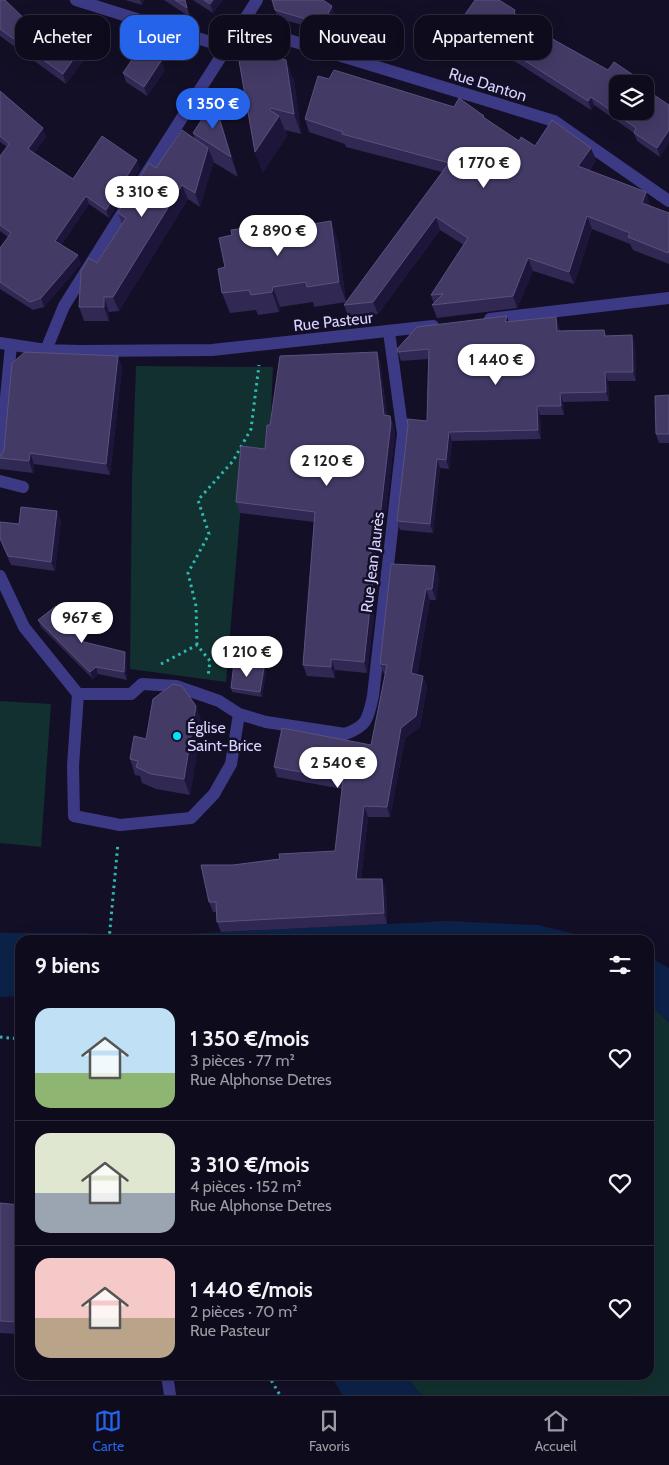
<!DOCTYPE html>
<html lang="fr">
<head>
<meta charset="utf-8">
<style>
	:root { --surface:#0e0b1c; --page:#171425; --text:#f1f3f6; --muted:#9b9ba3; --line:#2e2b3b; --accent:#2563eb }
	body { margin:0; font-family:Cabin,sans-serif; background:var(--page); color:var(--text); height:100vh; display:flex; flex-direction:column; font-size:19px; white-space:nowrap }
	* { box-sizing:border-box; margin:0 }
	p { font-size:16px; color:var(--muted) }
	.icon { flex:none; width:28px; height:28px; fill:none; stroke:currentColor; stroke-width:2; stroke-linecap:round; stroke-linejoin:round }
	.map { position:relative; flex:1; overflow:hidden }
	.details { position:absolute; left:15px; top:935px; width:639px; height:445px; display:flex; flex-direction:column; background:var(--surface); border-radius:15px; box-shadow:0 5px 20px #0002,0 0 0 1px var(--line) }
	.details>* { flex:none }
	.guide { position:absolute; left:15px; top:15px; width:640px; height:45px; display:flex; gap:10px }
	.tools { position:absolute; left:609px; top:75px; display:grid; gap:10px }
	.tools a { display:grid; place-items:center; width:45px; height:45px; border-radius:10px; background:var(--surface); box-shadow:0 5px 20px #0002,0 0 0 1px var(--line); font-size:25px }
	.price { position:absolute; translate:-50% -42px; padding:0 11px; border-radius:18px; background:#fff; color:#222; font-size:16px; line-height:32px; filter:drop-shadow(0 1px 2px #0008) }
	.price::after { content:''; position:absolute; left:50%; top:30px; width:15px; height:11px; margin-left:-8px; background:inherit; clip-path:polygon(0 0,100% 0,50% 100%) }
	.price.current { background:var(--accent); color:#fff }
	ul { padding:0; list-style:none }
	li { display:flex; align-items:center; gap:15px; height:125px; padding:0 20px }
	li+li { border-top:1px solid var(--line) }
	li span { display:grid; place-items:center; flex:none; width:140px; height:100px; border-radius:15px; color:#555 }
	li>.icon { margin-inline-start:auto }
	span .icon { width:60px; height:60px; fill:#fffc; stroke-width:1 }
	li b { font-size:21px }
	h2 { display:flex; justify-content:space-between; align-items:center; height:60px; padding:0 20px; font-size:21px }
	.tag { padding:0 18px; border-radius:15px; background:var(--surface); box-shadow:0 5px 20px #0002,0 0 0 1px var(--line); font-size:18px; line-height:45px }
	.tag.current { background:var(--accent); color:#fff }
	.tabs { display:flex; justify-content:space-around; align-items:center; height:70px; border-top:1px solid var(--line); background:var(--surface); font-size:14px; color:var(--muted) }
	.tabs a { display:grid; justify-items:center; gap:2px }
	.tabs .current { color:var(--accent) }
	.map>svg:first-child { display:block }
</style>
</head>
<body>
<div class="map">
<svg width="669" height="1395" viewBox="0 0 669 1395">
	<rect width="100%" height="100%" fill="#130f26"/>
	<!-- green -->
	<path fill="#12302f" d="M136,366L273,367L269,460L245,457L226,682L130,669L132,478Z
		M0,701L51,704L41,847L0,843Z
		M649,990L669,998V1395H372L361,1375H649Z"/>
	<!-- water -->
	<path fill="#0c2248" d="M447,921L538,925L600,940H20V996L0,997V933H86L128,936L166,935Z
		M649,957L669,968V1023L649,1004Z
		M331,1375H405L422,1395H342Z"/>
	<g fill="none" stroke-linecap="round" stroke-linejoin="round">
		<!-- path -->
		<path stroke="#2fb8b0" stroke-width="3" stroke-dasharray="2.5 4" stroke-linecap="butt" d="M197,645L196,606L188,573L209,534L198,500L233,461L251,429L259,365
			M161,664L197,645L210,661L208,677
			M109,940L118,843
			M0,1037L20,1039
			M268,1375L280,1395"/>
		<!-- service -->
		<path stroke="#3d3a85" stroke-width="12" d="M0,481L23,487
			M78,694H131L142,684L176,686L219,701L239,714L266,722
			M120,825L191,818L214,794L231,764L239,714
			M167,1375L170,1395"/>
		<!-- minor -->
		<path stroke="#3d3a85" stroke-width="12" d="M76,0L226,47L289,40L554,121L669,201
			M143,179L257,0
			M490,319L669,298
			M0,343L46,350L79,351L212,350L433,326
			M46,350L64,306L128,204
			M0,460L11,345
			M0,576L24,627L78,694L73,766L74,816L120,825
			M266,722L345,734C368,726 368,718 373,696L403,434L389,332"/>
	</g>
	<!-- wall -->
	<path fill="#312854" d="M0,0L30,24L80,50L84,60L66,84L0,36Z
		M125,0H144L142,5Z
		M164,0H185L190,17Z
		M193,0H222L213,13Z
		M326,2L335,14L326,32L278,18L275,10Z
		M516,15L556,41L608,70L648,85L660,157L637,141L634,133L594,105L591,110L497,50L493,57L475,44L471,36L473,34L465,28L461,20Z
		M238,55L294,80L301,134L285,130L287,136L263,172L255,152Z
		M161,61L165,70L147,96L126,82L123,73Z
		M329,79L484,116V118L519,141L535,146L596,160L589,171L646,192L650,206L669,213V264L633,250L630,244L592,229L574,284L533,271L517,308L437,318L432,305L434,304L431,295L464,245L440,230L378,314L349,318L344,305L442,172L346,147L345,144L309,132L305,119Z
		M0,91L46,137L34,153L73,179L140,168L109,218L89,204L61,245L81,264L44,307L33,310L0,289V248L8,237L0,231V156L7,147L0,142Z
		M221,121L238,177L213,162L200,207L188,199L119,311L109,312V321H84L79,307L97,263L122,224L118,213L156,168L195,139L193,133Z
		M294,221L296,226L338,241L346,302L314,307L313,302L280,307L279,312L258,315L256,310L230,313L222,293L225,267L232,235Z
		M556,317L559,326L560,331L604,330L606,336L632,335L635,344L636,381H608L609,401L563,402L564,415H540L541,439L452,441L449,469L440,468L433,533L400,530L397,521L427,421L428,359L401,361L398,352L509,322Z
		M377,352L380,362L387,416H390L394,427L395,434L384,528L378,527L375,563L379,573L367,673L335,670V678L307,676L303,665L314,522L240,513L236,502L265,449L270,425Z
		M118,356L122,368L110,475L34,464L33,473L0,469V458L2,454Z
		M669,395V443H659L656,434Z
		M61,520L55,571L11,565L0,540V522L19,524Z
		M391,564L439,576L436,600H430L417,674L427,686L420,727L405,738L390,817H368L361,879L386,889L387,924L221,932L217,922L216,912H213L209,902L233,865L335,851L342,789L277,777L274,767L371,745L385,675L384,674L380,664Z
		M38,620L84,642L127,659V680L98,674L93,679L41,627Z
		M264,668L266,672L262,697L232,692L231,688Z
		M202,722L190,795L156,789L142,783L140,776L135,775L130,759L146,739Z
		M0,1203L20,1205V1334L0,1333Z"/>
	<!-- shaded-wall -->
	<path fill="#1d163a" d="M140,0H144L142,5Z
		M213,0H222L213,13L210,4Z
		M332,6L335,14L326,32L323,24Z
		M494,41L497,50L493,57L489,48Z
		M80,50L84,60L66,84L63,74Z
		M286,60L294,80L301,134L294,114Z
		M161,61L165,70L147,96L144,87Z
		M648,85L651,94L645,89Z
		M591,97L594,105L591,110L588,101Z
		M214,101L221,121L238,177L231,157Z
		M271,108L276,121L279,116L287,136L263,172L255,152Z
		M43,128L46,137L31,157L28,149Z
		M669,130V143L660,157L657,148Z
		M208,148L214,162L200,207L195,193Z
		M591,148L596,160L582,179L578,166Z
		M137,160L140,168L109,218L106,210Z
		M182,185L188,199L119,311L113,297Z
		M646,192L650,205L646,215L642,203Z
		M86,196L89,204L58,249L55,241Z
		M587,216L592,229L574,284L569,272Z
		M436,217L440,230L378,314L373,302Z
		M331,221L338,241L346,302L339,282Z
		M78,255L81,264L44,307L41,298Z
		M528,258L533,271L517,308L513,296Z
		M273,287L280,307L279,312L272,292Z
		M104,297L109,312V321L104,307Z
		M507,316L510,326L505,322Z
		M556,317L559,326L560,341L557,331Z
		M632,335L635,344L636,381L633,372Z
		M377,352L380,362L388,426L384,415Z
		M118,356L122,368L110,475L106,464Z
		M605,372L608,381L609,401L606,392Z
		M560,393L563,402L564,415L561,406Z
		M537,406L540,415L541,439L538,430Z
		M390,416L394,427L395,434L384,528L380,517Z
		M449,432L452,441L449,469L446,460Z
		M30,453L34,464L33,473L29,461Z
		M437,459L440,468L433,533L430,524Z
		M57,511L61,520L55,571L51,562Z
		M375,517L378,527L373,573L370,562Z
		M375,563L379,573L367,673L364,662Z
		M435,566L439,576L436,600L432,589Z
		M426,589L430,600L415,684L411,673Z
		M125,652L127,659V680L124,672Z
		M331,659L335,670V678L331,667Z
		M96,667L98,674L93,679L90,672Z
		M264,668L266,672L262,697L260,692Z
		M423,676L427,686L420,727L405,738L390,817L387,807L401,728Z
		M196,706L202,722L190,795L184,779Z
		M364,806L368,817L360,889L356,879Z
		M382,879L386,889L387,924L384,913Z
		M20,1301V1326L19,1322Z"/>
	<!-- building -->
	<path fill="#433a66" stroke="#5a527e" d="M0,0H5L30,24L34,17L80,50L63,74L0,29Z
		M175,0H185L187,8Z
		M204,0H213L210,4Z
		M272,0H323L332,6L323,24L275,10Z
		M475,0H499L515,10L514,13L556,41L608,70L614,62L648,85L645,89V84H618V111H645V89L669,105V130L657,148L634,133L636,128L591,97L588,101L494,41L489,48L471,36L475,29L461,20Z
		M140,48L161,61L144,87L123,73Z
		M260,52L286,60L294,114L271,108L270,110L279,116L255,152L238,55Z
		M334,70L454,107L459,98L484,116L483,117L519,141L521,137L535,146L552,120L591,148L578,166L646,192L642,203L669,213V250L668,253L628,237L630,233L587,216L569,272L528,258L513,296L432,305L443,294L431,295L468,238L436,217L373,302L344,305L449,163L342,134L343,132L305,119L318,76L329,79Z
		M0,91L43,128L28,149L73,179L102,136L137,160L106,210L86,196L55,241L78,255L41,298L30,302L0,282V248L11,233L0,225V156L9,144L0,136Z
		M214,101L231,157L193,133Z
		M182,130L208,148L195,193L182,185L113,297H104V307H79L81,271L89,258L97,263L126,218L118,213L149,163L156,168Z
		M294,221L295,227L331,221L339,282L307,287L306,282L273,287L272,292L251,295L249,290L222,293L218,269L225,267L219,238L232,235L231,230Z
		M507,316L505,322L556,317L557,331L604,330L605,336L632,335L633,372H605L606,392L560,393L561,406H537L538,430L449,432L446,460L437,459L430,524L397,521L408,426L407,419L427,421L429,349L398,352L397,349L417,327Z
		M25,352L118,356L106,464L30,453L29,461L0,458V455L2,454L4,450L12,363Z
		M377,352L384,415L390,416L391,423L380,517H375L370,562L375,563L364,662L331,659V667L303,665L315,512L236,502L241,446L265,449L267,425H270L280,356Z
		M669,395V434H656L655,396Z
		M21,507L57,511L51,562L8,556L0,538V522L19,524Z
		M391,564L435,566L432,589H426L411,673L423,676L416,716L401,728L387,807L364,806L356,879H382L384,913L217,922L216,902H209L201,865H233L280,859L279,854L335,851L343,780L274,767L282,728L371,745L387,665L380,664Z
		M56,606L84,642L125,652L124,672L96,667L90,672L38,620Z
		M234,663L264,668L260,692L231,688Z
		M173,684L182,686L196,706L184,779L151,774L136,767L138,761L130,759L134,736L146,739L153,699Z
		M0,1203L20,1205V1301L19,1322L0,1321Z"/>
	<!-- markers -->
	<circle fill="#00e5ff" stroke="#130f26" stroke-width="2" cx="177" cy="736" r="5"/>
	<g text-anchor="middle" stroke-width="5" stroke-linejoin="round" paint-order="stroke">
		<!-- street labels -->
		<g font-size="16" fill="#d9d4ff" stroke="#130f26">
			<text transform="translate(488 84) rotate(17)" y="6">Rue Danton</text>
			<text transform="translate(333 321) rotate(-6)" y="6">Rue Pasteur</text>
			<text transform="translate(372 562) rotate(-83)" y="6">Rue Jean Jaurès</text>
		</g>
		<!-- poi labels -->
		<g font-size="16" fill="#d9d4ff" stroke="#130f26" text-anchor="start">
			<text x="187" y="733">Église<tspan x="187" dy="18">Saint-Brice</tspan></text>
		</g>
	</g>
</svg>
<div class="tools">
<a><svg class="icon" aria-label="layers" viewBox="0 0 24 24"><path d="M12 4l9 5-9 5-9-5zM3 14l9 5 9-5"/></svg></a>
</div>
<b class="price current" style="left:213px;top:130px">1 350 €</b>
<b class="price" style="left:484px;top:189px">1 770 €</b>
<b class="price" style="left:142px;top:218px">3 310 €</b>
<b class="price" style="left:278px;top:257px">2 890 €</b>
<b class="price" style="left:496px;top:386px">1 440 €</b>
<b class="price" style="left:327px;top:487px">2 120 €</b>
<b class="price" style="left:82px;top:644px">967 €</b>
<b class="price" style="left:247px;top:678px">1 210 €</b>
<b class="price" style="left:338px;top:789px">2 540 €</b>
<div class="guide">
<a class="tag">Acheter</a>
<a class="tag current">Louer</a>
<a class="tag">Filtres</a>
<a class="tag">Nouveau</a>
<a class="tag">Appartement</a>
</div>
<section class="details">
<h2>9 biens<svg class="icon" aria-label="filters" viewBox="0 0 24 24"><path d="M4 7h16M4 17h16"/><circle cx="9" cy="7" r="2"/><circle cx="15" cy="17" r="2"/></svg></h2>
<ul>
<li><span style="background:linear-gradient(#bfe0f5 65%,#8fb573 0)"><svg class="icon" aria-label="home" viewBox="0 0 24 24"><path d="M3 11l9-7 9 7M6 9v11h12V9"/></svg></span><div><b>1 350 €/mois</b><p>3 pièces · 77 m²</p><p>Rue Alphonse Detres</p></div><svg class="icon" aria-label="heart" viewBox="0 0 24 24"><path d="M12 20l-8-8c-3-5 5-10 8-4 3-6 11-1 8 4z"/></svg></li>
<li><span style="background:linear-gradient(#dfe7d0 60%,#9aa5b1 0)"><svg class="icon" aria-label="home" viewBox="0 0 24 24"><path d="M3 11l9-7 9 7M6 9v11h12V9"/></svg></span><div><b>3 310 €/mois</b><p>4 pièces · 152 m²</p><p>Rue Alphonse Detres</p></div><svg class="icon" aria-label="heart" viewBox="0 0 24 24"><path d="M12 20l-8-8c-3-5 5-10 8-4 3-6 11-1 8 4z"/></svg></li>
<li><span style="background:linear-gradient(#f6c9c9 60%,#b9a48a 0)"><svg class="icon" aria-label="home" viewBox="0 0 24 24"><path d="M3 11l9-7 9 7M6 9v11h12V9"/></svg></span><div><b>1 440 €/mois</b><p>2 pièces · 70 m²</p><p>Rue Pasteur</p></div><svg class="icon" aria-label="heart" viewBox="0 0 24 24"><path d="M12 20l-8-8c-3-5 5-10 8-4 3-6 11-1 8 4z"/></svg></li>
</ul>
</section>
</div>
<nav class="tabs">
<a class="current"><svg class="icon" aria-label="map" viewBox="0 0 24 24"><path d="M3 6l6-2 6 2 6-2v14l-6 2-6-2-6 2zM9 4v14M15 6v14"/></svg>Carte</a>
<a><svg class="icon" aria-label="saved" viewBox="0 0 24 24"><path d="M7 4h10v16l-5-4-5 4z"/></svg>Favoris</a>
<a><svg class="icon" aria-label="home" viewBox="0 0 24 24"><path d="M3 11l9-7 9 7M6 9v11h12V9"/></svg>Accueil</a>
</nav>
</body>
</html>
